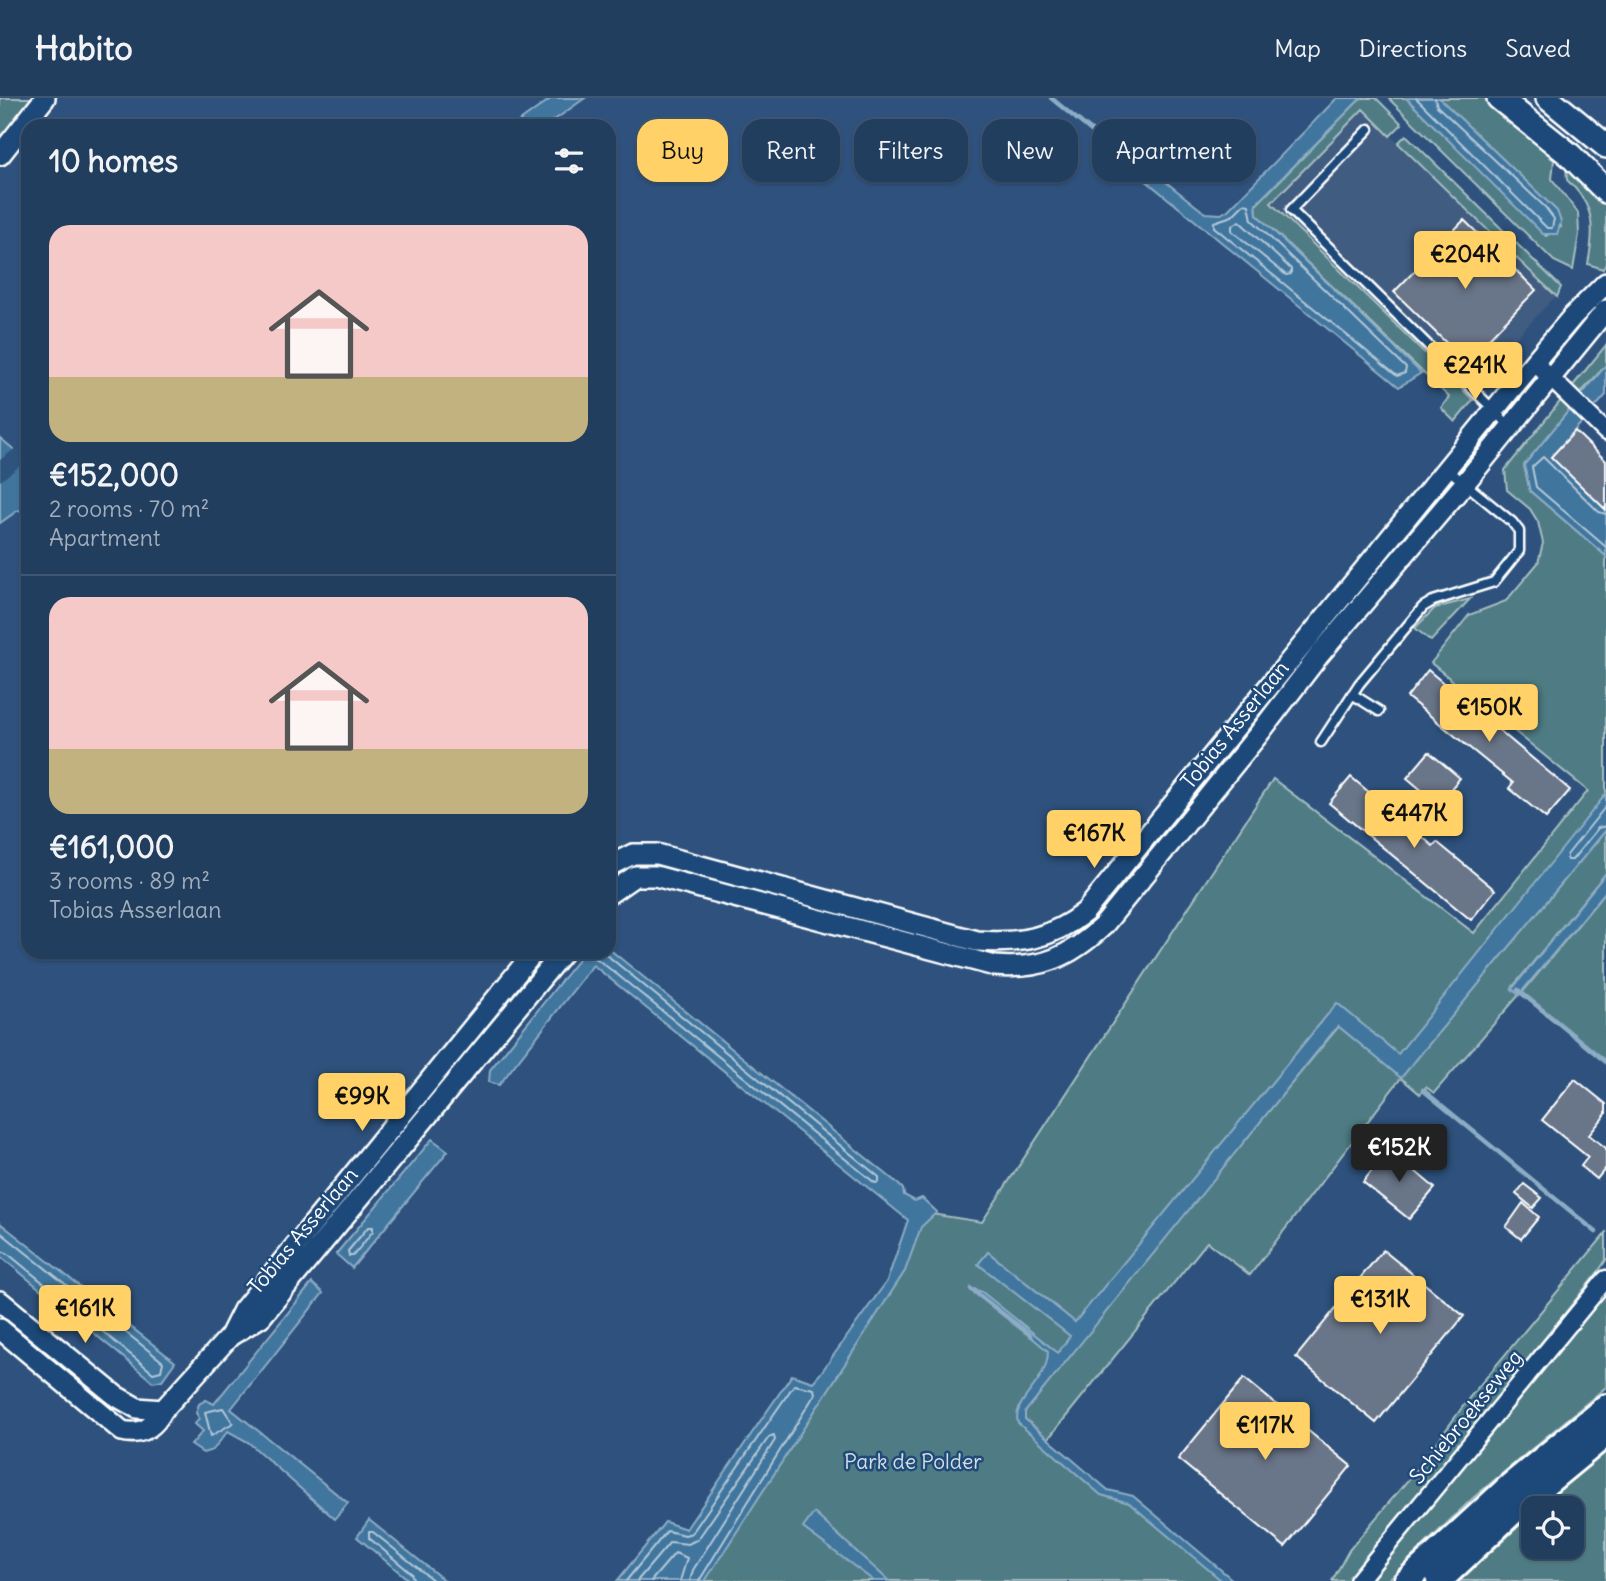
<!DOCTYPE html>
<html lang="en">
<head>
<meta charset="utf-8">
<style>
	:root { --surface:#223e5e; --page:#2a4564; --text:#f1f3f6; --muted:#a2aebc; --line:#3f5773; --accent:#ffd166 }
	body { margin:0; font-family:Delius,sans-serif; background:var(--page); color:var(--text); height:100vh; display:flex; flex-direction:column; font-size:26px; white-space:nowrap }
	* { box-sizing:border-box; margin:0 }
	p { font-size:23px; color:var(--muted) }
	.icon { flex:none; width:38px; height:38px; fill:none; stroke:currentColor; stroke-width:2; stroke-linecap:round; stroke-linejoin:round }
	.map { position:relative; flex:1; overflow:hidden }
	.side { position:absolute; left:21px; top:21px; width:595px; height:840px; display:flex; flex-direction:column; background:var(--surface); border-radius:21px; box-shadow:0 2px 5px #0004,0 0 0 2px var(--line) }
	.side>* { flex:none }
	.banner { position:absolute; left:637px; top:21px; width:665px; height:63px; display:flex; gap:14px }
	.buttons { position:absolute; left:1521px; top:1398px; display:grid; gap:14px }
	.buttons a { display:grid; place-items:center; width:63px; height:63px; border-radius:14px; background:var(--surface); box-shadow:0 2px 5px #0004,0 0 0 2px var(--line); font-size:35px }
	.price { position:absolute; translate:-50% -60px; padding:0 16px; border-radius:7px; background:var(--accent); color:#111; font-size:23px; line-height:46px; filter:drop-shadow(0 2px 4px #0008) }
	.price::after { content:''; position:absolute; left:50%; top:42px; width:21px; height:16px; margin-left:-10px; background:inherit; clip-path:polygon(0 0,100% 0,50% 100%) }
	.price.selected { background:#222; color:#fff }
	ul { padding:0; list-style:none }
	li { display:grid; align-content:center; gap:14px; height:371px; padding:0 28px }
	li+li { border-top:2px solid var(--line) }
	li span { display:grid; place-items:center; height:217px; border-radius:21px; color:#555 }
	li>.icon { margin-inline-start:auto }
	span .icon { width:126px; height:126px; fill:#fffc; stroke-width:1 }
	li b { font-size:30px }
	h2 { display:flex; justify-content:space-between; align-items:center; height:84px; padding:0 28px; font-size:30px }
	.chip { padding:0 24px; border-radius:21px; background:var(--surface); box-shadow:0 2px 5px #0004,0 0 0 2px var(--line); font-size:24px; line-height:63px }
	.chip.selected { background:var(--accent); color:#111 }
	header { display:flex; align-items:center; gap:42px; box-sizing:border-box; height:98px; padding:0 35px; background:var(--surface); border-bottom:2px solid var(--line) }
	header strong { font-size:33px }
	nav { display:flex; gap:38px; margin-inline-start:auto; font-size:24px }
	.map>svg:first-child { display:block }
</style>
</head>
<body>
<header>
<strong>Habito</strong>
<nav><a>Map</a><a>Directions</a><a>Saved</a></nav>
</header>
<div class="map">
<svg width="1606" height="1483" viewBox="0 0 1606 1483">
	<rect width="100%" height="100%" fill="#2e527d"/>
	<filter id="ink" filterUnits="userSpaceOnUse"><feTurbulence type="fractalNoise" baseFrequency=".0143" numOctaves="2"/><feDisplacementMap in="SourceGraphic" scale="14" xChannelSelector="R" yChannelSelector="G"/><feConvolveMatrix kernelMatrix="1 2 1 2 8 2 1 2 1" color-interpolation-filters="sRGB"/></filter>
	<g filter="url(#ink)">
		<!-- built -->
		<path fill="#405c80" d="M1363,11L1556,198L1474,283L1458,267L1447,277L1271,105Z"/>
		<!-- green -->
		<path fill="#4f7c84" stroke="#a7bec2" stroke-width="2" d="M0,0H41L0,50Z
			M1361,0H1376L1402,26L1390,38L1363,11L1271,105L1473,302L1455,324L1441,310L1449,299L1257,117L1256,107Z
			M1388,0H1406L1546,138L1561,129L1557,113L1439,0H1493L1556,52L1550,59L1554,62L1552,81L1578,115L1579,136L1573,172L1554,163Z
			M1406,37L1508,137L1500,144L1398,45Z
			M1566,69H1575L1584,87L1606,106V166L1603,171L1588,166C1595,129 1595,108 1567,82Z
			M1514,143L1561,189L1557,199L1507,151Z
			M1606,247V267L1579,297L1571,290Z
			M1562,301L1571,310L1524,368L1530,393L1606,458V696L1488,846L1405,967L1336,917L1021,1312L1023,1322L1112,1400L1129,1401L1232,1483H632L692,1453L817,1294L901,1169L925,1115L982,1124L1273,681L1474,835L1588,693L1431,565L1469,517L1506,503L1538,465L1543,445L1538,424L1530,411L1507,392L1505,372Z
			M1470,501L1431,543L1415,530L1435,510Z
			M1606,732V775L1512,890L1519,897L1434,995L1426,989L1420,996L1401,980L1250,1177L1207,1144L1048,1341L1025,1321V1313L1055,1273L1339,928L1401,979Z
			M1606,793V965L1521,896Z
			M1606,1135V1162L1598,1174L1350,1483H1332L1349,1452L1419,1369L1469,1300Z
			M1606,1192V1289L1473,1400L1387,1483H1366Z
			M1606,1349V1483H1459L1533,1415V1449H1572V1410H1538Z"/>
		<!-- water -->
		<path fill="#41759e" stroke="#8dacc5" stroke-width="2" d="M552,0H585L546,28H513Z
			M1337,0H1361L1256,106L1257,117L1421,275L1399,289L1112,55L1118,46L1205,115L1221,116L1228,112Z
			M1406,0H1439L1557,113L1561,124L1557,136H1543Z
			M1606,267V297L1551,359L1606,412V458L1530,393L1524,367Z
			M0,340L28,363V411L17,413L0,425Z
			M1606,696V732L1401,980L1338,928L1025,1314V1321L1108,1392L1133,1398L1234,1483H1222L1129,1405L1101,1397L1018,1325C1011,1302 1048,1286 1048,1253L974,1191L982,1194L1058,1255L1070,1238L978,1166L988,1154L1075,1224L1337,905L1398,956Z
			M1606,775V793L1519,897L1512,891Z
			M609,851L896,1084L903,1091L904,1097L915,1103L922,1100L937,1114L921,1129L905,1173L705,1483H617L665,1424L686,1431L792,1277L813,1284L820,1276L887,1183L908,1122L593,867L499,987L489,984L490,972L581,858L576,854H609Z
			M432,1041L448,1053L352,1170L336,1156Z
			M0,1125L175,1264L162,1282L153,1284L0,1158Z
			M312,1185L323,1195L231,1311L348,1405L335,1421L248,1344L228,1333L213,1352L203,1355L191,1347L203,1333L195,1326L199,1320L196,1315L199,1306L206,1302L214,1306Z
			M814,1415L889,1483H874L803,1430Z
			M369,1422L445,1483H410L357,1439Z"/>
		<!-- pier -->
		<path fill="#2e527d" d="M17,349L28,358V362L0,383V362Z"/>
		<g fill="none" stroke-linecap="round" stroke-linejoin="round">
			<!-- shore -->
			<path stroke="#b3c8d8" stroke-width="2" d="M1416,0L1547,130H1552L1554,121L1545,109L1437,8L1435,0
				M1244,106L1249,107L1252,122L1406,270L1405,275L1397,278L1214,129V124L1232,118Z
				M1239,123L1291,171V176L1286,177L1232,133V128Z
				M1606,416L1599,414L1543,359L1532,369L1536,389L1606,449
				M1606,708L1567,757V762H1572L1598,730L1606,728
				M587,854L589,859L597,861L619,878L875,1085L879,1084V1079L603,854
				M368,1129H373V1133L353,1158H349L348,1153Z
				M0,1134L163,1264L161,1273L153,1275L7,1155L0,1153
				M223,1310L233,1325L211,1338L205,1314Z
				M414,1483L411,1475L369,1440V1434H373L434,1483
				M626,1483L667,1433L685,1437L692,1435L794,1287L814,1291L815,1296L699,1483
				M637,1483L670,1444L688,1446L698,1441L769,1339L774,1337L775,1342L693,1472L690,1483
				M651,1483L675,1455L687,1460L680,1483"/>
			<!-- stream -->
			<path stroke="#8dacc5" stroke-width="4.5" d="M1051,0L1095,36
				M1518,892L1606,964
				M1423,992L1596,1134
				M971,1191L1030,1237"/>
		</g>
		<!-- building -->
		<path fill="#697488" stroke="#fff" stroke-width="2" d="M1464,122L1536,192L1466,264L1394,194Z
			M1575,333L1606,363V412L1551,359Z
			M1428,572L1570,692L1546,720L1509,690L1513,685L1407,599Z
			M1429,654L1460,680L1438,706L1407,680Z
			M1351,679L1433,748L1437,744L1495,792L1471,822L1329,705Z
			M1575,981L1606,1006V1016L1589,1037L1606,1050V1070L1597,1081L1581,1068L1588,1059L1542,1022Z
			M1389,1051L1435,1090L1409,1121L1363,1084Z
			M1524,1086L1542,1100L1533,1110L1516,1096Z
			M1523,1105L1539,1119L1521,1141L1506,1129Z
			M1383,1152L1464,1218L1376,1325L1296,1259Z
			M1244,1280L1351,1368L1285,1449L1178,1361Z"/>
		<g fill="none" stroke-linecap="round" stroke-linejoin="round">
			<!-- service casing -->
			<g stroke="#fff" stroke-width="13">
				<path id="service" d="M1369,31L1291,112L1510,328
					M1352,596L1379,613
					M1321,644L1359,586L1423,509L1433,503L1494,484L1519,453V433L1512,424L1446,370"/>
			</g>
			<!-- minor casing -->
			<g stroke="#fff" stroke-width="21">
				<path id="minor" d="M1534,264L1606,334
					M1358,1483L1606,1181"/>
			</g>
			<!-- tertiary casing -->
			<g stroke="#fff" stroke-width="24">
				<path id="tertiary" d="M0,57L45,0
					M609,768L633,756H657L977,843C1019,846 1051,841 1085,814L1513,289L1573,218L1606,185
					M609,796L635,778H655L995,868C1041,872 1070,859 1103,828L1258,637L1320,556L1465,385L1606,212
					M0,1203L116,1298L137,1310L163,1312
					M0,1231L122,1333C142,1338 154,1329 163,1312L230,1238L261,1219L563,854
					M230,1238L243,1212L534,854"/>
			</g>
			<!-- secondary casing -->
			<g stroke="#fff" stroke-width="28">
				<path id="secondary" d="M1499,0L1570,57L1606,93
					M1548,0L1606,48"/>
			</g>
			<!-- primary casing -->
			<g stroke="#fff" stroke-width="30">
				<path id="primary" d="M1407,1483L1510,1388L1606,1309
					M1439,1483L1521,1406L1606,1336"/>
			</g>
			<!-- service -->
			<use href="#service" stroke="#1f4a7a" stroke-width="8"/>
			<!-- minor -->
			<use href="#minor" stroke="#1f4a7a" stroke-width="16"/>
			<!-- tertiary -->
			<use href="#tertiary" stroke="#1f4a7a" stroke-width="19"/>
			<!-- secondary -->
			<use href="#secondary" stroke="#1f4a7a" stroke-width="23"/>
			<!-- primary -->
			<use href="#primary" stroke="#1f4a7a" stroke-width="24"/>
		</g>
	</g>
	<g text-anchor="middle" stroke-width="5" stroke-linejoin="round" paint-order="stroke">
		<!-- street labels -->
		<g font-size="21" fill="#fff" stroke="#1f4a7a">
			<text transform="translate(1235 627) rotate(-51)" y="7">Tobias Asserlaan</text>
			<text transform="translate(303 1133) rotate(-50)" y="7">Tobias Asserlaan</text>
			<text transform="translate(1466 1319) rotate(-51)" y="7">Schiebroekseweg</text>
		</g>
		<!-- park labels -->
		<g font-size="21" fill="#d3dee0" stroke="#1f4a7a">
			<text x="913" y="1371">Park de Polder</text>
		</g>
	</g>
</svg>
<div class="buttons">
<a><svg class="icon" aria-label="locate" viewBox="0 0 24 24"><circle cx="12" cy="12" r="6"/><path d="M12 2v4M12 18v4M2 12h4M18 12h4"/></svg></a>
</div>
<b class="price" style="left:1465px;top:193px">€204K</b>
<b class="price" style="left:1475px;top:304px">€241K</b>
<b class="price" style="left:1489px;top:646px">€150K</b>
<b class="price" style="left:1414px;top:752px">€447K</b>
<b class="price" style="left:1094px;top:772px">€167K</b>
<b class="price" style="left:362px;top:1035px">€99K</b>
<b class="price selected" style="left:1399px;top:1086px">€152K</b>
<b class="price" style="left:1380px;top:1238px">€131K</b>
<b class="price" style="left:85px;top:1247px">€161K</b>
<b class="price" style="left:1265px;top:1364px">€117K</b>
<div class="banner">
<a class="chip selected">Buy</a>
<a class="chip">Rent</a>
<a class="chip">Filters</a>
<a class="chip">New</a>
<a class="chip">Apartment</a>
</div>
<section class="side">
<h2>10 homes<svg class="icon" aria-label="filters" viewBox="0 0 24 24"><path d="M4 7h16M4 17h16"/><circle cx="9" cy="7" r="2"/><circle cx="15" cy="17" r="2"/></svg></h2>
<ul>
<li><span style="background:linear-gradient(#f6c9c9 70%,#c2b280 0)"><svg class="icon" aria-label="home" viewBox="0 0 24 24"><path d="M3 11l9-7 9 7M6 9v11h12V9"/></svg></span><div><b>€152,000</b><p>2 rooms · 70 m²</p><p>Apartment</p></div></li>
<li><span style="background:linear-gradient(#f6c9c9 70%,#c2b280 0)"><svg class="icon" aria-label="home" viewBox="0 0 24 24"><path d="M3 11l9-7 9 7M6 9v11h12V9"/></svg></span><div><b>€161,000</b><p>3 rooms · 89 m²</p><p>Tobias Asserlaan</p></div></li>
</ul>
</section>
</div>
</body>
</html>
